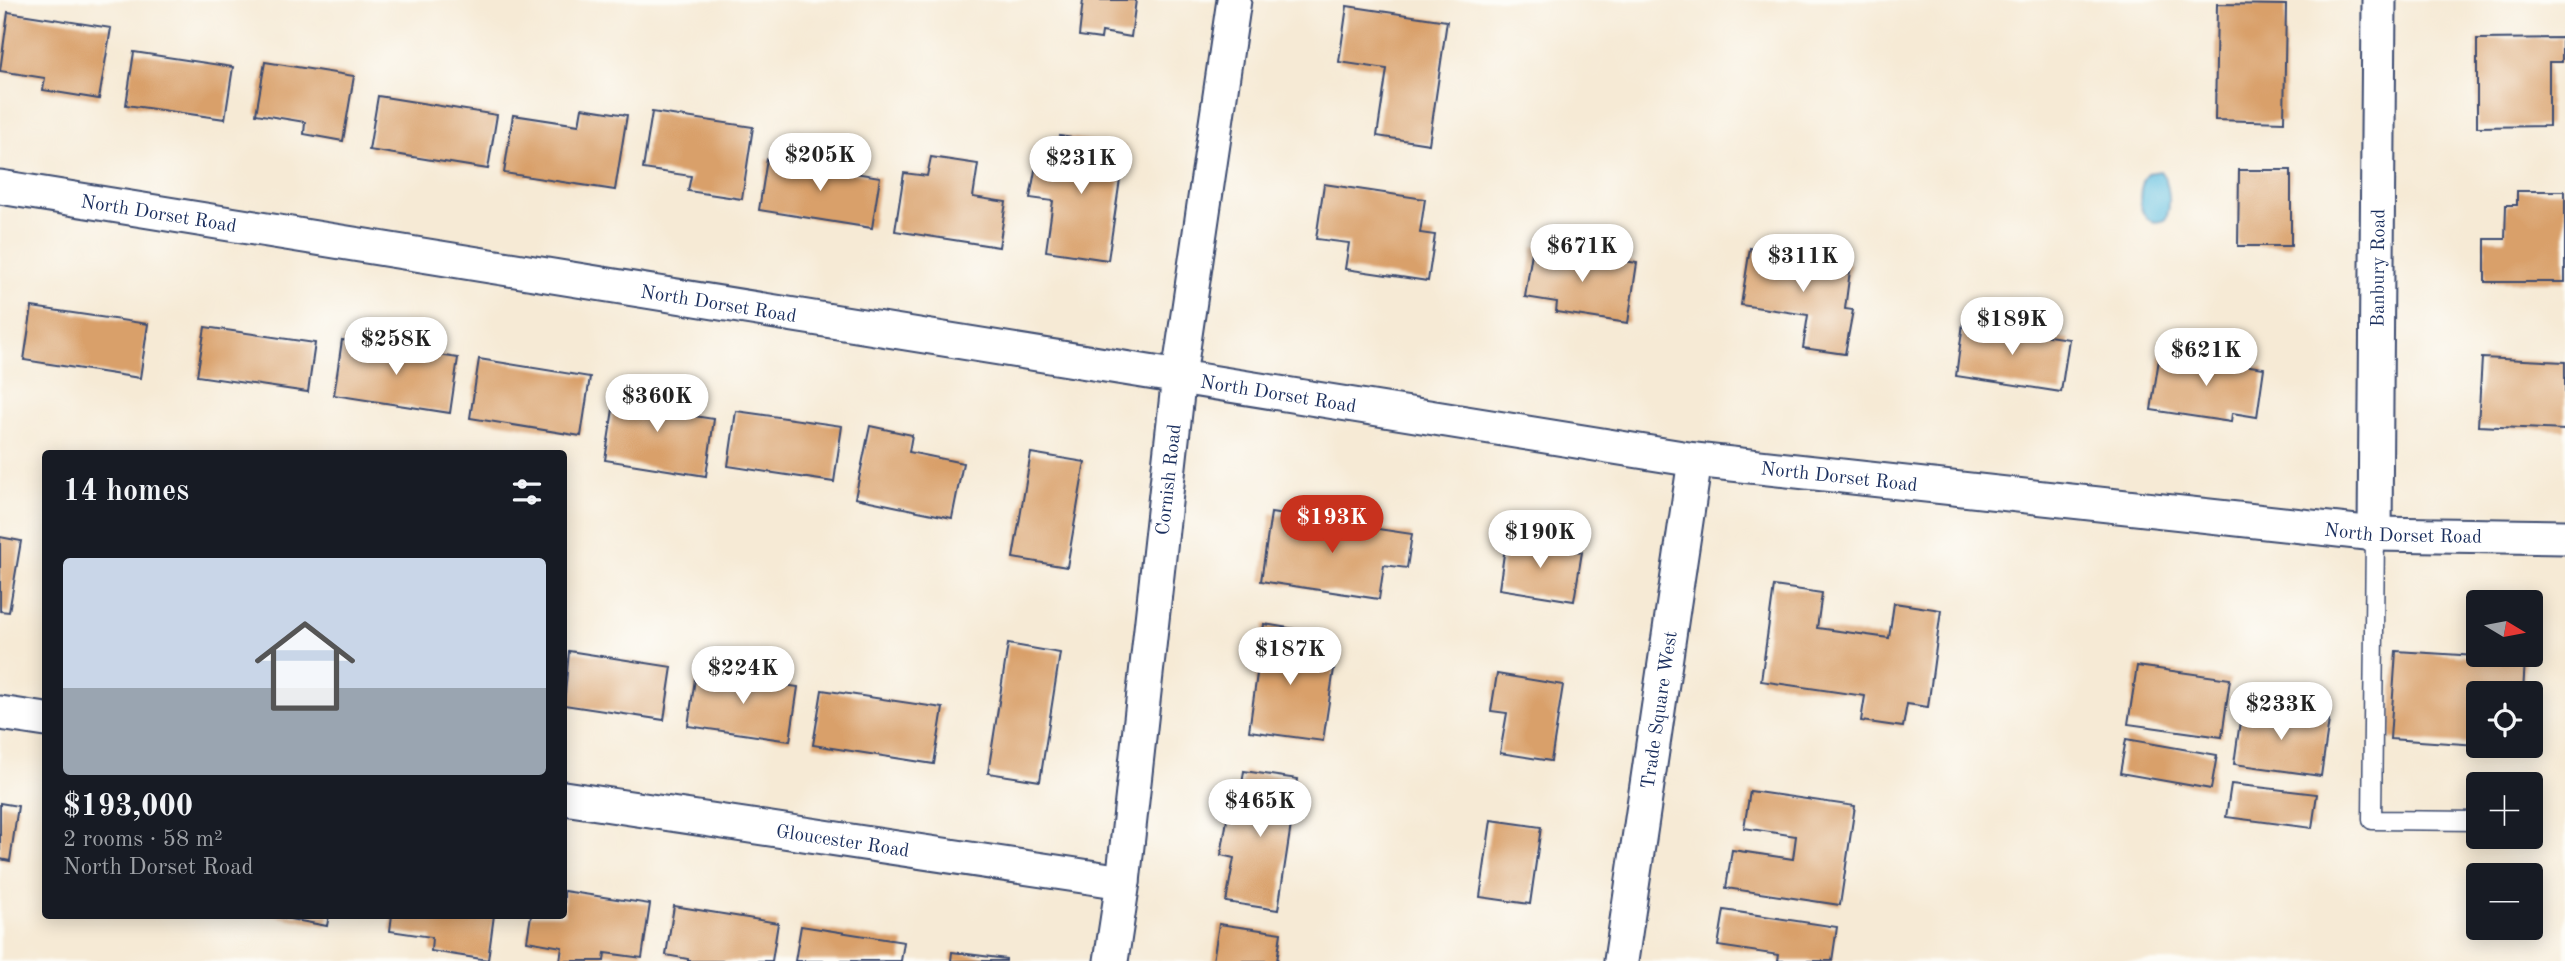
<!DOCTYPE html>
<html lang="en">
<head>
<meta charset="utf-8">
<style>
	:root { --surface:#171b24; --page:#20242c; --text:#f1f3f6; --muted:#9ea1a6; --accent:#c8321e }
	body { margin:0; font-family:"Old Standard TT",serif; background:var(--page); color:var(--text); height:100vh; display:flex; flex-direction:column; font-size:26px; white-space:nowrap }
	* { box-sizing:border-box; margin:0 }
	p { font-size:23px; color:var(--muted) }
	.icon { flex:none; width:38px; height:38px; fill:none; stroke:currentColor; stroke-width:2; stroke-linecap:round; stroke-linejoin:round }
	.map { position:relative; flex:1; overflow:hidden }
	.details { position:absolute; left:42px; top:450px; width:525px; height:469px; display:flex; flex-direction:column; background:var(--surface); border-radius:7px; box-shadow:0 4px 18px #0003 }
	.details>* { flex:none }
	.needle { width:46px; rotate:100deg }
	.buttons { position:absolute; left:2466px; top:590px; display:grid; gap:14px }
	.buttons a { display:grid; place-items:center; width:77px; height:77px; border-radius:7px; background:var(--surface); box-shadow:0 4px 18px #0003; font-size:35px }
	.price { position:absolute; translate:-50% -60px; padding:0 16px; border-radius:24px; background:#fff; color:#222; font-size:23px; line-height:46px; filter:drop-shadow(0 2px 4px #0008) }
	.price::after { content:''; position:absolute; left:50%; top:42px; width:21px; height:16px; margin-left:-10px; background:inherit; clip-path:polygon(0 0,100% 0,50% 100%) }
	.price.active { background:var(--accent); color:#fff }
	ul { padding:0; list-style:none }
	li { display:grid; align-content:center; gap:14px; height:371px; padding:0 21px }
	li span { display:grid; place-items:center; height:217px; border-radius:7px; color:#555 }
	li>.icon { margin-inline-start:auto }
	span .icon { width:126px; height:126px; fill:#fffc; stroke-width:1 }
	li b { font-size:30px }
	h2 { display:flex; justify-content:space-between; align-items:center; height:84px; padding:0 21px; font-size:30px }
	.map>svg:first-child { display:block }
</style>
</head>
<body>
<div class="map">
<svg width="2565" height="961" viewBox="0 0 2565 961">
	<rect width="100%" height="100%" fill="#fdfcf7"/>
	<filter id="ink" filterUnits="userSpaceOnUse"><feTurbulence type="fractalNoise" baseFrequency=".0143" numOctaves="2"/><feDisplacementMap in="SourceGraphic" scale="14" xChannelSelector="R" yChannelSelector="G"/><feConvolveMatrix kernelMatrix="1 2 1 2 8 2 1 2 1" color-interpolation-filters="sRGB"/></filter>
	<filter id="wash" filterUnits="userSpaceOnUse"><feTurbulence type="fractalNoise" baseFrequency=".00686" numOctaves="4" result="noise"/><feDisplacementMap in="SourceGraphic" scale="28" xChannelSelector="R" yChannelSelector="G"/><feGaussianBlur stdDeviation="1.57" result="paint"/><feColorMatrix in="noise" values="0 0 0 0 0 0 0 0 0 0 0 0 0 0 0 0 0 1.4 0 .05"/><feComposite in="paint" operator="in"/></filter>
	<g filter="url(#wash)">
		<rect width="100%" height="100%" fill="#f6ead5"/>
		<!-- water -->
		<path fill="#62bfe0" stroke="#3e779f" stroke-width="2" d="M2160,171C2170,183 2172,206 2165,220C2134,231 2137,184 2148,173Z"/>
		<g id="blocks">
			<!-- building -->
			<path fill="#d9a06a" d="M1083,0H1136L1131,37L1102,32L1101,39L1079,36Z
				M2217,4L2286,5L2284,122L2215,120Z
				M1347,6L1447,21L1429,144L1377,136L1387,69L1339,62Z
				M8,12L111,28L99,99L43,90L45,78L0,71Z
				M2562,38V62H2549V126L2477,127V39Z
				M134,52L233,67L225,119L126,105Z
				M265,62L354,76L343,141L304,134L305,122L256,114Z
				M378,96L497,115L488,169L369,150Z
				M582,108L627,115L615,190L504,173L513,115L579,125Z
				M652,112L753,127L742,199L688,191L691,176L643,169Z
				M1060,136L1125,146L1108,260L1046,251L1053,201L1030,198L1036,165L1055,168Z
				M931,157L978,164L973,197L1006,202L999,247L895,231L904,173L927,176Z
				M767,159L880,177L872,228L759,210Z
				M2239,170H2291V246H2238Z
				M1324,184L1425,199L1420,233L1435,235L1428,281L1345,269L1349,243L1316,239Z
				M2517,191H2565V282H2485V239H2505L2506,205H2517Z
				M1533,246L1637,263L1628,323L1556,312L1557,302L1525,297Z
				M1750,248L1851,263L1845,309L1853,310L1845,354L1803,348L1808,315L1741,305Z
				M32,307L148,324L140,378L24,360Z
				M1963,323L2069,339L2061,392L1956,376Z
				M205,327L315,343L308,392L197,376Z
				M342,340L458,358L450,413L334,395Z
				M2160,353L2264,368L2257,417L2232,413L2231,422L2151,410Z
				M2482,358L2565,362V430L2478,426Z
				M479,359L590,377L581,436L470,418Z
				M617,384L664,391L661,411L714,419L706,476L605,460Z
				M736,411L842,426L834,482L728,466Z
				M870,426L912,435L909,452L963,463L952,518L855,498Z
				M1031,453L1085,462L1067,567L1013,558Z
				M1271,513L1412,534L1407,568L1384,565L1379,599L1261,581Z
				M0,537L21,541L9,612L0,611Z
				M1506,540L1582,552L1574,601L1499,589Z
				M1774,586L1822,593L1817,628L1889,638L1894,603L1941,610L1928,707L1907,704L1903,727L1861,721L1865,696L1761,681Z
				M1264,624L1314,632L1309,666L1334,669L1323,741L1249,731Z
				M1008,644L1060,653L1040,781L988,773Z
				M569,651L672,667L664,720L564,705Z
				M2396,651L2525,659L2523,693H2478V745L2390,739Z
				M2137,666L2230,679L2222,737L2128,724Z
				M696,672L798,687L790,741L688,726Z
				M1497,674L1563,685L1551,761L1500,753L1507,713L1491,711Z
				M822,690L943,708L934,764L813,745Z
				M2242,707L2329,720L2321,776L2234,764Z
				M2126,739L2217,755L2211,789L2120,773Z
				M1244,771L1298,779L1278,910L1226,902L1234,858L1221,855L1229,808L1238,810Z
				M2231,784L2317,794L2312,828L2226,817Z
				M1750,791L1855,806L1840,905L1726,888L1732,850L1793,859L1796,836L1744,828Z
				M0,803L18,806L10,861L0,859Z
				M1491,820L1541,827L1530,904L1480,897Z
				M564,891L650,904L642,958L605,953L604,961H560L562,947L527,941L531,915H564Z
				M674,906L778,923L772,961H688V959L666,955Z
				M1724,910L1837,927L1832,961H1778L1779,955L1718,946Z
				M269,915H329L327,926Z
				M392,915H494L488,960L431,951L432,937L390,931Z
				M1219,924L1281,933L1277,961H1213Z
				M801,926L904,942L901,961H795Z
				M952,952L1006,959V961H951Z"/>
		</g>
	</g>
	<g filter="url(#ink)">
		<use href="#blocks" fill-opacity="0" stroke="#3c4b70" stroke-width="2"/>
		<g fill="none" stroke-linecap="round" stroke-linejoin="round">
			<!-- service casing -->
			<g stroke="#3c4b70" stroke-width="21">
				<path id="service" d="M2375,534L2372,820L2478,821"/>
			</g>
			<!-- minor casing -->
			<g stroke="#3c4b70" stroke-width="37">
				<g id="minor">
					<path id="s1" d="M0,187L1695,460L2375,534L2565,537"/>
					<path id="s2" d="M2375,534L2379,0"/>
					<path d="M0,713L46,720"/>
					<path id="s3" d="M564,798L1123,882"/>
					<path id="s4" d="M1111,961L1123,882L1179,376L1234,0"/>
					<path id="s5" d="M1621,961L1695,460"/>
				</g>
			</g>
			<!-- service -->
			<use href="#service" stroke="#fff" stroke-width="18"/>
			<!-- minor -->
			<use href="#minor" stroke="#fff" stroke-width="33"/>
		</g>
	</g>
	<g text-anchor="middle" stroke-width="5" stroke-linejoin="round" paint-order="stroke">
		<!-- street labels -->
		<g font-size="19" fill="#1b2f5e" stroke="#fdfcf7">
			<text dy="7" stroke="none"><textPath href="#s1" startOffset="161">North Dorset Road</textPath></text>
			<text dy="7" stroke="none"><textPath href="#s2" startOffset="266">Banbury Road</textPath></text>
			<text dy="7" stroke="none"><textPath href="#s1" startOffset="728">North Dorset Road</textPath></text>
			<text dy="7" stroke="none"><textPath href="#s1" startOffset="1295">North Dorset Road</textPath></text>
			<text dy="7" stroke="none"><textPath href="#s1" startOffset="1862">North Dorset Road</textPath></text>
			<text dy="7" stroke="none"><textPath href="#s4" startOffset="485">Cornish Road</textPath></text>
			<text dy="7" stroke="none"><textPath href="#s1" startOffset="2429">North Dorset Road</textPath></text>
			<text dy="7" stroke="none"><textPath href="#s5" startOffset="254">Trade Square West</textPath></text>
			<text dy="7" stroke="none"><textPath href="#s3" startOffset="282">Gloucester Road</textPath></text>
		</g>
	</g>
</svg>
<div class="buttons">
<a><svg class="needle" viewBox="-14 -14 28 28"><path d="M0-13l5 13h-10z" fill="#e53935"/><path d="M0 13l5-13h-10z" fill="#9ea1a6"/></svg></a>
<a><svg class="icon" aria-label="locate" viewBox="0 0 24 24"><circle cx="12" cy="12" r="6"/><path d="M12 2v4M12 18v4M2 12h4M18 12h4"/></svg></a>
<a>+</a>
<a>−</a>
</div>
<b class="price" style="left:820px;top:193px">$205K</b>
<b class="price" style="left:1081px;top:196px">$231K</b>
<b class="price" style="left:1582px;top:284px">$671K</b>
<b class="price" style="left:1803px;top:294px">$311K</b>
<b class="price" style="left:2012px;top:357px">$189K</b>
<b class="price" style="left:396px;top:377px">$258K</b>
<b class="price" style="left:2206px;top:388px">$621K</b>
<b class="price" style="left:657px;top:434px">$360K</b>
<b class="price active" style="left:1332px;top:555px">$193K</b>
<b class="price" style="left:1540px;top:570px">$190K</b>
<b class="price" style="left:1290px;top:687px">$187K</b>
<b class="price" style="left:743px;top:706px">$224K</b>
<b class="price" style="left:2281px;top:742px">$233K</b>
<b class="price" style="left:1260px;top:839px">$465K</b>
<section class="details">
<h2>14 homes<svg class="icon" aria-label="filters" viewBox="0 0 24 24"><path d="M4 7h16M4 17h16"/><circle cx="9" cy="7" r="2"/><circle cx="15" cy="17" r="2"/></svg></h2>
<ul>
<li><span style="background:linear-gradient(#c9d6e8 60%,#9aa5b1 0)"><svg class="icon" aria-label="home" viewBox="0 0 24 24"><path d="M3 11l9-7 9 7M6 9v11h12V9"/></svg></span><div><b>$193,000</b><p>2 rooms · 58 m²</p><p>North Dorset Road</p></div></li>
</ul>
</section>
</div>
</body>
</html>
